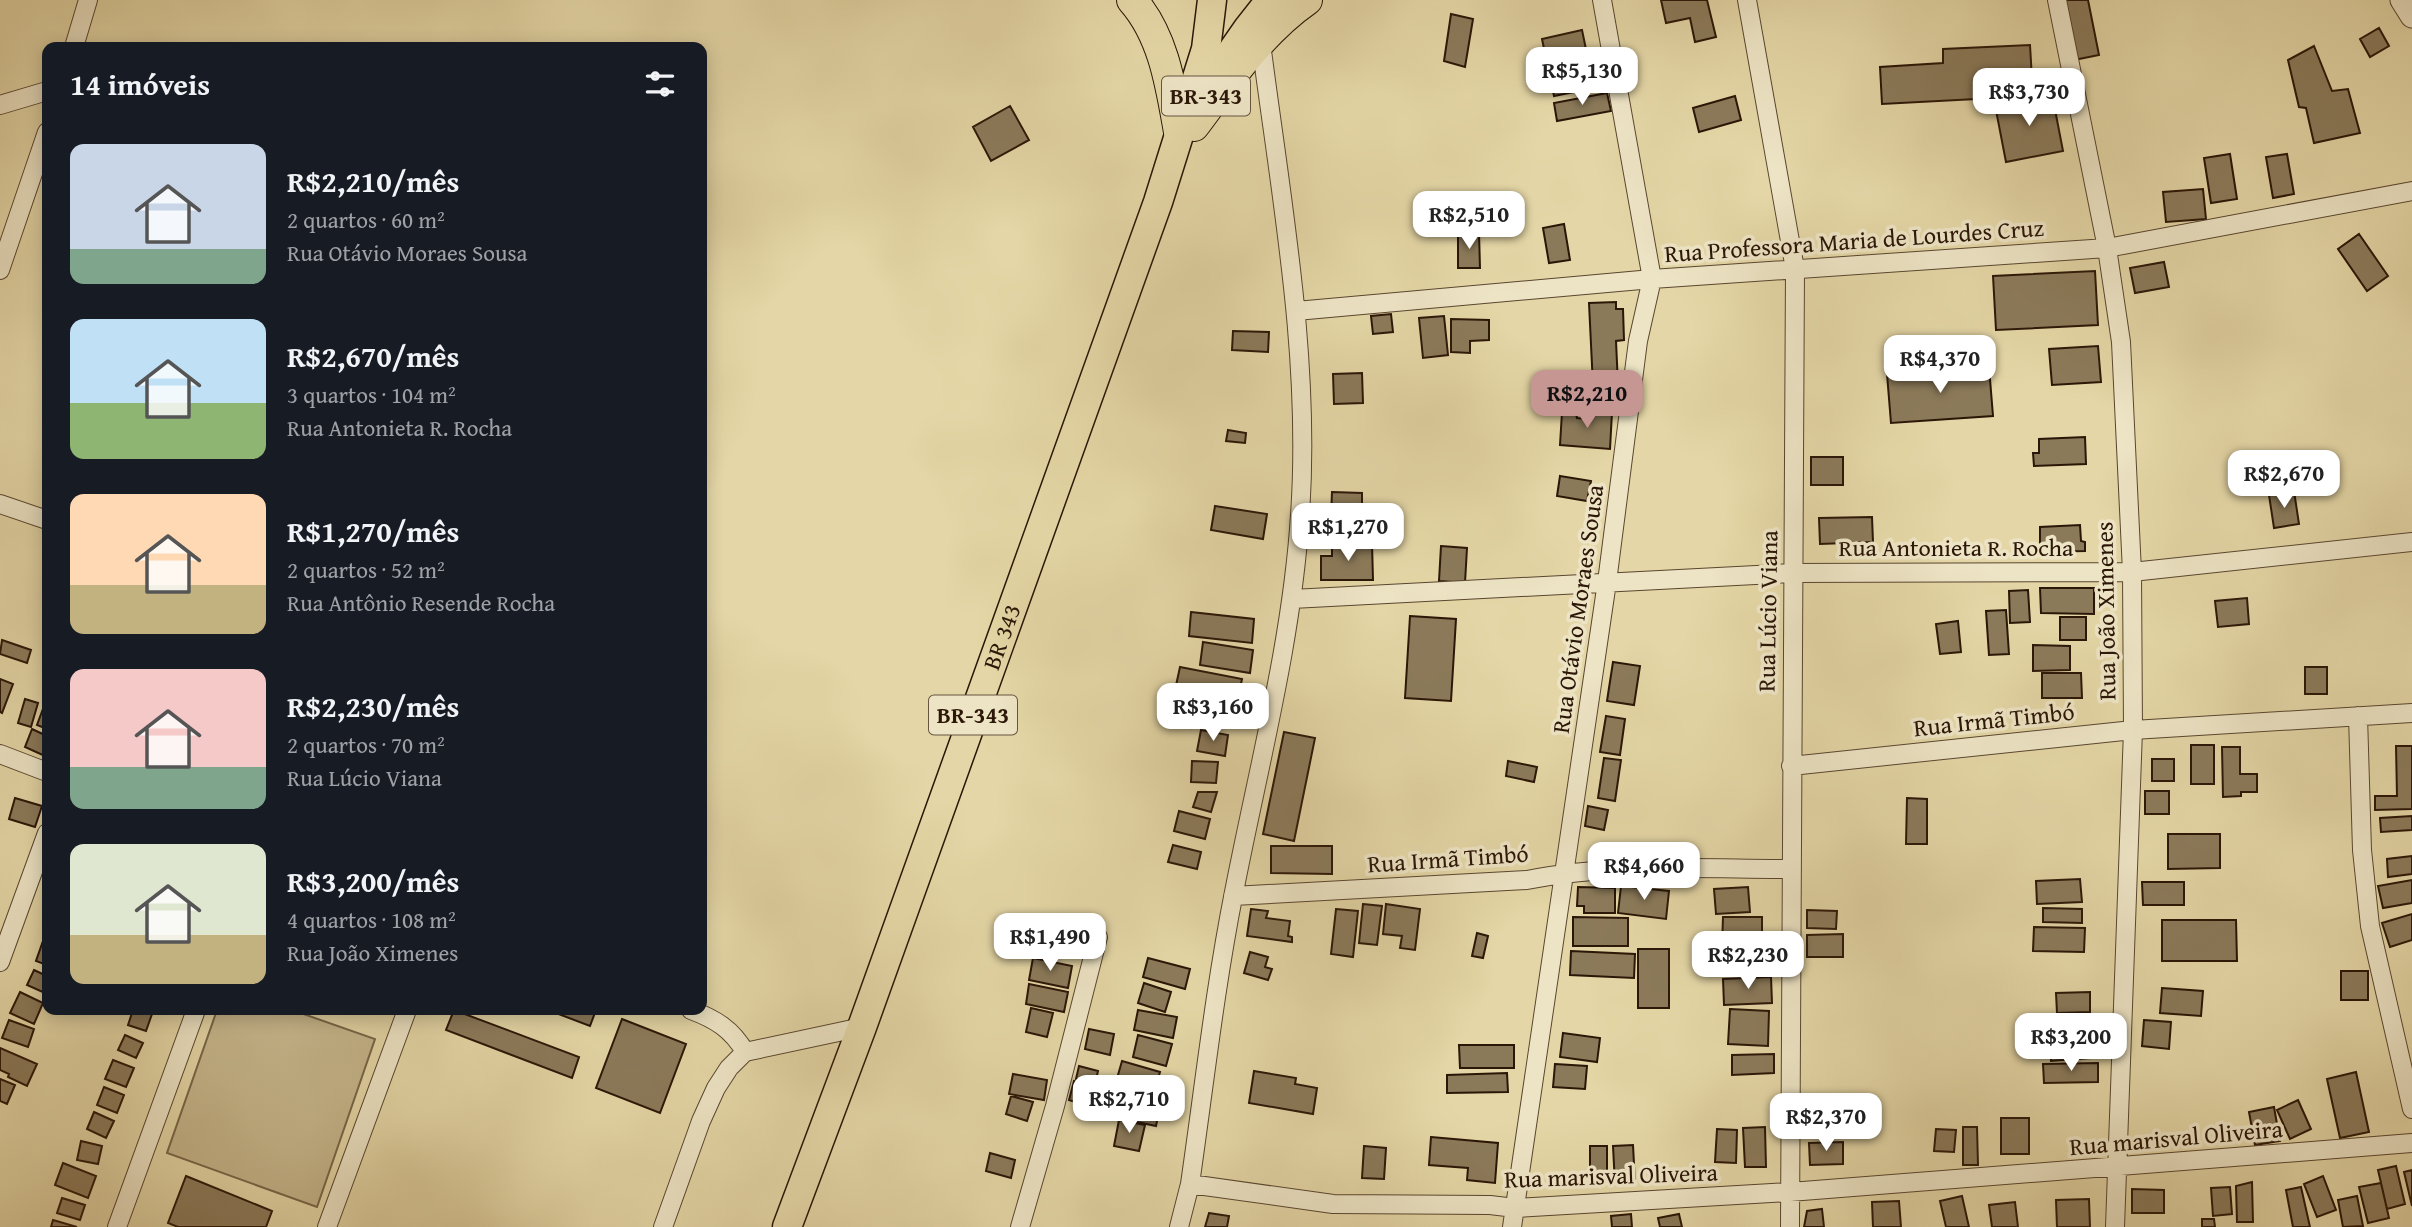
<!DOCTYPE html>
<html lang="pt">
<head>
<meta charset="utf-8">
<style>
	:root { --surface:#171b24; --page:#20242c; --text:#f1f3f6; --muted:#9ea1a6; --accent:#c59692 }
	body { margin:0; font-family:"Gentium Book Plus",serif; background:var(--page); color:var(--text); height:100vh; display:flex; flex-direction:column; font-size:26px; white-space:nowrap }
	* { box-sizing:border-box; margin:0 }
	p { font-size:23px; color:var(--muted) }
	.icon { flex:none; width:38px; height:38px; fill:none; stroke:currentColor; stroke-width:2; stroke-linecap:round; stroke-linejoin:round }
	.map { position:relative; flex:1; overflow:hidden }
	.drawer { position:absolute; left:42px; top:42px; width:665px; height:973px; display:flex; flex-direction:column; background:var(--surface); border-radius:14px; box-shadow:0 4px 18px #0003 }
	.drawer>* { flex:none }
	.price { position:absolute; translate:-50% -60px; padding:0 16px; border-radius:14px; background:#fff; color:#222; font-size:23px; line-height:46px; filter:drop-shadow(0 2px 4px #0008) }
	.price::after { content:''; position:absolute; left:50%; top:42px; width:21px; height:16px; margin-left:-10px; background:inherit; clip-path:polygon(0 0,100% 0,50% 100%) }
	.price.selected { background:var(--accent); color:#111 }
	ul { padding:0; list-style:none }
	li { display:flex; align-items:center; gap:21px; height:175px; padding:0 28px }
	li span { display:grid; place-items:center; flex:none; width:196px; height:140px; border-radius:14px; color:#555 }
	li>.icon { margin-inline-start:auto }
	span .icon { width:84px; height:84px; fill:#fffc; stroke-width:1 }
	li b { font-size:30px }
	h2 { display:flex; justify-content:space-between; align-items:center; height:84px; padding:0 28px; font-size:30px }
	.map>svg:first-child { display:block }
</style>
</head>
<body>
<div class="map">
<svg width="2412" height="1227" viewBox="0 0 2412 1227">
	<rect width="100%" height="100%" fill="#e4d6a6"/>
	<filter id="stains"><feTurbulence type="fractalNoise" baseFrequency=".00286" numOctaves="4"/><feColorMatrix values="0 0 0 0 .2 0 0 0 0 .09 0 0 0 0 .02 0 0 0 .5 -.17"/></filter>
	<radialGradient id="worn" r=".72"><stop offset=".6" stop-color="#630" stop-opacity="0"/><stop offset="1" stop-color="#630" stop-opacity=".3"/></radialGradient>
	<!-- green -->
	<path fill="#c5b58b" stroke="#786649" stroke-width="2" d="M217,1010H292L375,1039L317,1207L167,1153Z"/>
	<!-- building -->
	<path fill="#8b7a5a" stroke="#2b1607" stroke-width="2" d="M1661,0H1707L1716,37L1695,42L1690,18L1666,23Z
		M2062,0H2088L2099,55L2074,60Z
		M1451,14L1473,19L1465,67L1444,61Z
		M2379,28L2389,46L2370,57L2360,39Z
		M1582,30L1594,88L1554,96L1542,39Z
		M2030,45L2033,96L1882,104L1880,67L1943,63V49Z
		M2314,46L2332,91L2348,89L2360,133L2314,143L2306,108L2299,107L2288,60Z
		M1607,93L1611,111L1557,121L1554,103Z
		M2052,94L2063,151L2006,162L1995,105Z
		M1735,96L1741,120L1699,132L1693,108Z
		M1010,106L1029,140L991,161L973,127Z
		M2230,154L2237,199L2211,203L2204,158Z
		M2287,154L2294,194L2273,198L2266,157Z
		M2203,189L2206,219L2166,222L2163,192Z
		M1564,224L1570,260L1549,263L1543,228Z
		M1479,233L1480,268H1458V234Z
		M2359,234L2388,276L2367,291L2338,249Z
		M2164,262L2169,287L2135,293L2130,268Z
		M2095,271L2098,325L1996,330L1993,276Z
		M1616,302V309H1623L1624,340L1616,341L1618,385L1593,386L1589,303Z
		M1391,314L1393,332L1373,334L1371,316Z
		M1444,316L1448,355L1423,358L1419,318Z
		M1451,319L1489,320V340L1470,341V353L1451,352Z
		M1233,331L1269,332L1268,352L1232,350Z
		M2098,346L2101,382L2052,385L2049,349Z
		M1989,367L1993,416L1891,423L1887,374Z
		M1362,373L1363,403L1334,404L1333,374Z
		M1588,410L1612,412L1610,449L1560,445L1562,412L1576,413L1577,418L1588,419Z
		M1228,430L1246,433L1245,443L1226,441Z
		M2085,437L2086,464L2034,466L2033,453H2039V439Z
		M1811,457H1843V485H1811Z
		M1560,476L1591,481L1587,501L1557,496Z
		M2294,491L2299,524L2274,528L2269,495Z
		M1332,492L1362,493V518L1331,517Z
		M1215,506L1267,514L1263,539L1211,530Z
		M1872,517L1873,542L1820,544L1819,518Z
		M1318,520L1336,522L1334,539L1316,537Z
		M2080,525L2081,541L2085,542V551L2040,552V527Z
		M1332,543H1372L1373,580H1321V556H1332Z
		M1441,546L1467,548L1465,583L1439,581Z
		M2040,588H2094V614L2041,613Z
		M2028,590L2030,622L2010,623L2009,591Z
		M2247,598L2249,624L2218,627L2215,601Z
		M2006,610L2009,654L1989,655L1986,611Z
		M1191,612L1254,619L1252,643L1189,636Z
		M1410,616L1456,619L1451,701L1405,698Z
		M2060,617H2086V640H2060Z
		M1958,621L1961,652L1940,654L1936,624Z
		M2,640L31,650L27,663L0,654Z
		M1203,642L1253,650L1250,673L1200,665Z
		M2033,645L2070,646V670L2033,671Z
		M1613,662L1640,666L1634,705L1607,701Z
		M1180,667L1242,679L1237,703L1175,690Z
		M2305,667H2327V694H2305Z
		M2042,673H2081L2082,698H2042Z
		M0,679L13,684L2,713L0,712Z
		M1167,697L1196,702L1191,728L1162,722Z
		M47,698V729L37,725Z
		M25,699L38,703L31,727L18,723Z
		M1606,716L1625,719L1620,755L1600,752Z
		M32,729L47,736V757L25,747Z
		M1201,730L1228,735L1225,756L1197,751Z
		M1284,732L1315,738L1294,841L1263,834Z
		M2191,745H2214V784H2191Z
		M2396,746H2412V809L2375,810V796H2397Z
		M2222,747H2240V774H2257V792H2241V796L2223,797Z
		M1604,758L1621,760L1615,801L1598,798Z
		M2152,759H2174V781H2152Z
		M1192,761L1218,762L1216,783L1191,782Z
		M1508,761L1537,767L1534,782L1506,776Z
		M2145,791H2169V814H2145Z
		M1198,792H1217L1211,812L1193,807Z
		M15,798L42,806L35,827L9,819Z
		M1907,798L1927,799V844H1906Z
		M1588,806L1608,810L1604,830L1585,826Z
		M1179,811L1210,819L1205,839L1174,831Z
		M2412,816V830L2381,832L2380,818Z
		M2168,834H2220V868L2168,869Z
		M1173,845L1201,852L1197,869L1168,862Z
		M1271,846H1332V874L1271,873Z
		M2412,856V874L2388,877L2387,859Z
		M2080,879L2082,902L2037,904L2036,881Z
		M2412,880V903L2383,908L2378,886Z
		M2142,882H2184V905H2143Z
		M1621,886L1669,891L1666,919L1618,913Z
		M1578,887L1615,888V913H1584V906H1577Z
		M1748,887L1750,912L1716,914L1714,889Z
		M1363,904L1382,906L1377,945L1359,943Z
		M1386,904L1420,909L1415,950L1400,948L1402,936L1383,934Z
		M2043,908L2082,909V923L2043,922Z
		M1251,909L1268,911L1266,918L1290,921L1288,936L1292,937V942L1247,936Z
		M1336,909L1358,911L1353,957L1331,954Z
		M1807,910L1837,911L1836,929L1807,928Z
		M2412,914V940L2390,947L2382,923Z
		M1573,917L1628,918V946H1573Z
		M1723,917H1762V947H1722Z
		M2162,920H2236L2237,961H2162Z
		M2034,927L2085,928L2084,952L2033,951Z
		M1477,933L1488,936L1483,958L1472,956Z
		M1843,934V957H1807V935Z
		M43,941L47,942V965L36,961Z
		M1638,949H1669V1008H1638Z
		M1571,951L1635,954L1634,978L1570,975Z
		M1250,952L1268,957L1265,967L1272,969L1268,980L1244,973Z
		M1764,952L1765,972L1724,974L1723,954Z
		M1033,958L1072,966L1068,988L1029,980Z
		M1148,958L1190,969L1185,989L1143,977Z
		M34,970L47,976L45,993L27,985Z
		M2341,971H2368V1000H2341Z
		M1771,977L1772,1003L1724,1005L1723,979Z
		M1144,983L1171,992L1165,1012L1138,1003Z
		M1029,984L1068,992L1064,1012L1026,1004Z
		M2162,988L2203,991L2201,1016L2160,1013Z
		M20,992L43,1003L34,1024L10,1013Z
		M2090,992V1012L2057,1013L2056,993Z
		M1031,1008L1053,1013L1047,1037L1026,1032Z
		M1730,1009L1769,1011L1768,1046L1728,1044Z
		M133,1010L152,1014L146,1031L128,1025Z
		M454,1010L579,1057L572,1078L446,1030Z
		M548,1010H596L590,1026Z
		M1138,1010L1177,1017L1173,1038L1134,1030Z
		M622,1019L686,1044L660,1113L596,1088Z
		M9,1020L34,1029L28,1047L2,1038Z
		M2144,1020L2171,1022L2169,1049L2142,1046Z
		M1089,1029L1114,1034L1110,1055L1085,1049Z
		M1563,1033L1600,1038L1597,1062L1560,1057Z
		M125,1035L143,1043L136,1058L118,1050Z
		M1138,1035L1172,1044L1166,1066L1133,1057Z
		M2089,1038L2090,1058L2051,1061L2050,1040Z
		M1459,1045H1514V1068H1460Z
		M0,1048L37,1064L27,1086L8,1077L9,1074L0,1070Z
		M1774,1054V1073L1732,1075V1055Z
		M113,1060L134,1068L126,1087L105,1079Z
		M1122,1061L1160,1072L1154,1093L1116,1082Z
		M2098,1063V1082L2044,1083L2043,1064Z
		M1555,1064L1587,1066L1585,1089L1553,1087Z
		M1079,1066L1098,1071L1095,1084L1076,1079Z
		M1254,1071L1296,1078L1295,1084L1317,1088L1313,1114L1249,1103Z
		M2356,1072L2369,1132L2340,1138L2327,1079Z
		M1507,1073L1508,1092L1447,1093V1075Z
		M1013,1074L1047,1080L1044,1100L1009,1094Z
		M0,1079L15,1085L7,1104L0,1101Z
		M1074,1081L1101,1089L1096,1108L1069,1100Z
		M104,1087L124,1095L117,1113L97,1105Z
		M1127,1095L1161,1101L1156,1126L1123,1119Z
		M1011,1096L1033,1102L1027,1121L1006,1114Z
		M2298,1100L2311,1129L2290,1139L2277,1110Z
		M2274,1107L2280,1141L2255,1145L2249,1112Z
		M94,1112L114,1121L106,1138L87,1129Z
		M1825,1114H1861V1134H1826Z
		M2001,1118H2029V1154H2001Z
		M1119,1120L1145,1125L1139,1151L1114,1146Z
		M1765,1127L1766,1167H1745L1743,1128Z
		M1963,1127H1977L1978,1165H1963Z
		M1717,1129L1737,1130L1736,1163L1715,1162Z
		M1936,1129L1956,1130L1954,1152L1934,1151Z
		M1431,1137L1498,1143L1495,1183L1467,1180L1468,1168L1429,1165Z
		M81,1141L102,1146L98,1164L77,1160Z
		M1843,1142V1164L1810,1165L1809,1143Z
		M1633,1145L1635,1183L1615,1184L1613,1146Z
		M1364,1146L1386,1148L1384,1179L1362,1178Z
		M1590,1146H1607V1179H1590Z
		M990,1153L1015,1160L1011,1178L986,1171Z
		M63,1163L96,1176L88,1198L55,1185Z
		M2396,1166L2405,1204L2387,1209L2378,1170Z
		M2412,1170V1206L2404,1172Z
		M186,1176L272,1211L266,1227H178L168,1223Z
		M2323,1176L2336,1210L2317,1217L2304,1184Z
		M2252,1182L2253,1222H2237L2236,1186Z
		M2381,1183L2389,1218L2368,1223L2359,1187Z
		M2230,1187L2232,1214L2213,1216L2211,1188Z
		M2301,1187L2310,1227H2293L2286,1190Z
		M2132,1189L2164,1190V1213H2132Z
		M1962,1196L1969,1227H1946L1940,1201Z
		M2357,1196L2363,1226L2343,1227L2338,1200Z
		M62,1198L85,1205L80,1220L57,1213Z
		M2089,1199L2090,1227H2057L2056,1200Z
		M1899,1201L1901,1227H1873L1872,1202Z
		M2015,1202L2018,1227H1992L1989,1205Z
		M1822,1209L1824,1227H1804L1807,1211Z
		M1209,1213L1229,1216L1227,1227H1205Z
		M1631,1214L1632,1227H1612L1611,1216Z
		M1679,1214L1682,1227H1660L1658,1218Z
		M2202,1219H2214L2215,1227H2202Z
		M53,1220L77,1227H51Z"/>
	<g fill="none" stroke-linecap="round" stroke-linejoin="round">
		<!-- minor casing -->
		<g stroke="#59462f" stroke-width="20">
			<path id="minor" d="M1747,0L1795,269L1790,1227
				M2057,0L2107,248L2121,342L2132,572L2133,730L2115,1227
				M74,47L88,0
				M0,105L47,91
				M0,270L47,132
				M1296,311L1652,279L2107,248L2412,191
				M0,504L47,520
				M1292,599L1793,573L2132,572L2412,542
				M2358,716L2362,850L2370,926L2412,1109
				M0,754L47,772
				M1791,766L2133,730L2412,713
				M1233,896L1527,880C1613,863 1704,869 1792,869
				M0,962L47,833
				M691,1010C715,1019 732,1029 745,1052
				M1190,1184L1333,1204L1490,1205L1515,1208L1790,1192L2412,1143
				M117,1227L196,1010
				M327,1227L407,1010
				M663,1227L701,1121L716,1088L729,1068L745,1052L862,1027
				M1020,1227L1055,1106L1098,937
				M1179,1227L1190,1184C1204,1087 1215,988 1234,892C1258,768 1292,642 1300,515C1311,357 1281,199 1261,43
				M1512,1227L1607,582L1638,341L1652,279L1602,0"/>
		</g>
		<!-- tertiary casing -->
		<g stroke="#59462f" stroke-width="25">
			<path id="tertiary" d="M2402,0L2412,16"/>
		</g>
		<!-- primary casing -->
		<g stroke="#2b1607" stroke-width="31">
			<g id="primary">
				<path d="M1209,92C1226,58 1246,28 1271,0"/>
				<path id="s1" d="M787,1227L862,1027L1158,202L1206,49L1212,0"/>
			</g>
		</g>
		<!-- trunk casing -->
		<g stroke="#2b1607" stroke-width="32">
			<path id="trunk" d="M1132,0C1164,36 1171,87 1179,132
				M1194,126C1227,82 1261,32 1307,0"/>
		</g>
		<!-- minor -->
		<use href="#minor" stroke="#ede4c5" stroke-width="18"/>
		<!-- tertiary -->
		<use href="#tertiary" stroke="#ede4c5" stroke-width="23"/>
		<!-- primary -->
		<use href="#primary" stroke="#e4d6a6" stroke-width="28"/>
		<!-- trunk -->
		<use href="#trunk" stroke="#e4d6a6" stroke-width="30"/>
	</g>
	<g text-anchor="middle" stroke-width="7" stroke-linejoin="round" paint-order="stroke">
		<!-- shield labels -->
		<g fill="#ede4c5" stroke="#655440" stroke-width="2">
			<rect x="1162" y="76.5" width="88" height="39" rx="5"/>
			<rect x="929" y="695.5" width="88" height="39" rx="5"/>
		</g>
		<g font-size="23" font-weight="bold" fill="#2b1607">
			<text x="1206" y="104">BR-343</text>
			<text x="973" y="723">BR-343</text>
		</g>
		<!-- street labels -->
		<g font-size="24" fill="#2b1607" stroke="#ede4c5">
			<text transform="translate(1854 241) rotate(-4)" y="8">Rua Professora Maria de Lourdes Cruz</text>
			<text x="1956" y="556">Rua Antonieta R. Rocha</text>
			<text transform="translate(1578 609) rotate(-82)" y="8">Rua Otávio Moraes Sousa</text>
			<text transform="translate(1768 611) rotate(-89)" y="8">Rua Lúcio Viana</text>
			<text transform="translate(2106 611) rotate(-91)" y="8">Rua João Ximenes</text>
			<text dy="8" stroke="none"><textPath href="#s1" startOffset="628">BR 343</textPath></text>
			<text transform="translate(1994 720) rotate(-6)" y="8">Rua Irmã Timbó</text>
			<text transform="translate(1448 859) rotate(-4)" y="8">Rua Irmã Timbó</text>
			<text transform="translate(2176 1138) rotate(-5)" y="8">Rua marisval Oliveira</text>
			<text transform="translate(1611 1176) rotate(-2)" y="8">Rua marisval Oliveira</text>
		</g>
	</g>
	<rect width="100%" height="100%" filter="url(#stains)"/>
	<rect width="100%" height="100%" fill="url(#worn)"/>
</svg>
<b class="price" style="left:1582px;top:107px">R$5,130</b>
<b class="price" style="left:2029px;top:128px">R$3,730</b>
<b class="price" style="left:1469px;top:251px">R$2,510</b>
<b class="price" style="left:1940px;top:395px">R$4,370</b>
<b class="price selected" style="left:1587px;top:430px">R$2,210</b>
<b class="price" style="left:2284px;top:510px">R$2,670</b>
<b class="price" style="left:1348px;top:563px">R$1,270</b>
<b class="price" style="left:1213px;top:743px">R$3,160</b>
<b class="price" style="left:1644px;top:902px">R$4,660</b>
<b class="price" style="left:1050px;top:973px">R$1,490</b>
<b class="price" style="left:1748px;top:991px">R$2,230</b>
<b class="price" style="left:2071px;top:1073px">R$3,200</b>
<b class="price" style="left:1129px;top:1135px">R$2,710</b>
<b class="price" style="left:1826px;top:1153px">R$2,370</b>
<section class="drawer">
<h2>14 imóveis<svg class="icon" aria-label="filters" viewBox="0 0 24 24"><path d="M4 7h16M4 17h16"/><circle cx="9" cy="7" r="2"/><circle cx="15" cy="17" r="2"/></svg></h2>
<ul>
<li><span style="background:linear-gradient(#c9d6e8 75%,#7fa58c 0)"><svg class="icon" aria-label="home" viewBox="0 0 24 24"><path d="M3 11l9-7 9 7M6 9v11h12V9"/></svg></span><div><b>R$2,210/mês</b><p>2 quartos · 60 m²</p><p>Rua Otávio Moraes Sousa</p></div></li>
<li><span style="background:linear-gradient(#bfe0f5 60%,#8fb573 0)"><svg class="icon" aria-label="home" viewBox="0 0 24 24"><path d="M3 11l9-7 9 7M6 9v11h12V9"/></svg></span><div><b>R$2,670/mês</b><p>3 quartos · 104 m²</p><p>Rua Antonieta R. Rocha</p></div></li>
<li><span style="background:linear-gradient(#ffd9b3 65%,#c2b280 0)"><svg class="icon" aria-label="home" viewBox="0 0 24 24"><path d="M3 11l9-7 9 7M6 9v11h12V9"/></svg></span><div><b>R$1,270/mês</b><p>2 quartos · 52 m²</p><p>Rua Antônio Resende Rocha</p></div></li>
<li><span style="background:linear-gradient(#f6c9c9 70%,#7fa58c 0)"><svg class="icon" aria-label="home" viewBox="0 0 24 24"><path d="M3 11l9-7 9 7M6 9v11h12V9"/></svg></span><div><b>R$2,230/mês</b><p>2 quartos · 70 m²</p><p>Rua Lúcio Viana</p></div></li>
<li><span style="background:linear-gradient(#dfe7d0 65%,#c2b280 0)"><svg class="icon" aria-label="home" viewBox="0 0 24 24"><path d="M3 11l9-7 9 7M6 9v11h12V9"/></svg></span><div><b>R$3,200/mês</b><p>4 quartos · 108 m²</p><p>Rua João Ximenes</p></div></li>
</ul>
</section>
</div>
</body>
</html>
